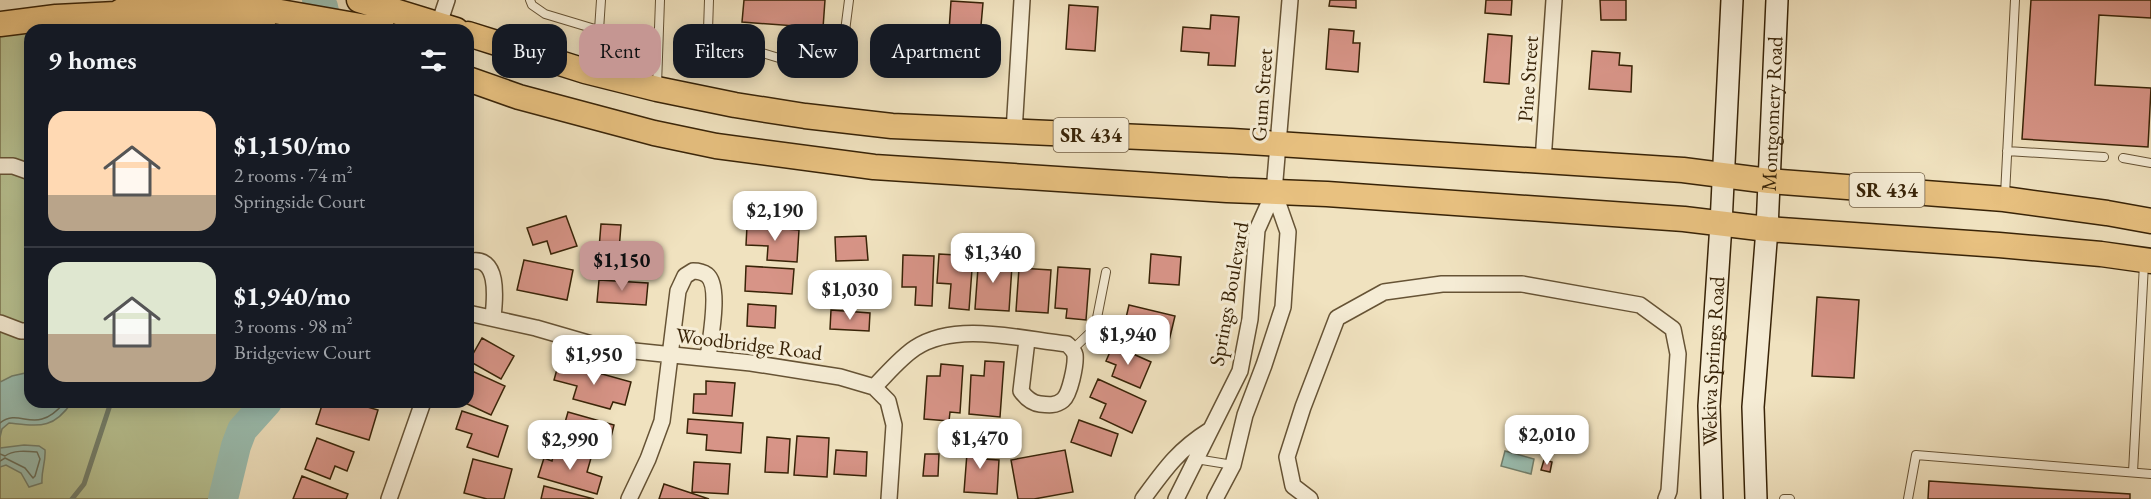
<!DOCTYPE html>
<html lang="en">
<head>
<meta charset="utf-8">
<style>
	:root { --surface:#171b24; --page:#20242c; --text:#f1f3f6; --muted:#9ea1a6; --line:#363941; --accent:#c59692 }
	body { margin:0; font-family:"EB Garamond",serif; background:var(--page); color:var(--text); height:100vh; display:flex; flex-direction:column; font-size:22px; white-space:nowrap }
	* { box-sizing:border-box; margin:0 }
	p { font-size:20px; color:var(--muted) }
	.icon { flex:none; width:33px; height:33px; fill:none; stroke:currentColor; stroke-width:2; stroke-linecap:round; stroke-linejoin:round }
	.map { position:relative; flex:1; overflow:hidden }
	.drawer { position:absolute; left:24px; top:24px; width:450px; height:384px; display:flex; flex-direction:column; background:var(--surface); border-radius:18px; box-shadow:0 3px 15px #0003 }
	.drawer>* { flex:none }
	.top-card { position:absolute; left:492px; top:24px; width:570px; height:54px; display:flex; gap:12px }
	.price { position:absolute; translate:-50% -51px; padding:0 14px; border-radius:12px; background:#fff; color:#222; font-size:20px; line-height:39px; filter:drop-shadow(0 2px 3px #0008) }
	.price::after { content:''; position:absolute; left:50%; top:36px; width:18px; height:14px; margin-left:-9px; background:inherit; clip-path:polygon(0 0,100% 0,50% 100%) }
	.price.on { background:var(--accent); color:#111 }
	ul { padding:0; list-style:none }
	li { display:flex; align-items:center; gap:18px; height:150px; padding:0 24px }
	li+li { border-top:2px solid var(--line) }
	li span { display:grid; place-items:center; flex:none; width:168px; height:120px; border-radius:18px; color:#555 }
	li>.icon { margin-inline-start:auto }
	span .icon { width:72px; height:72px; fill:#fffc; stroke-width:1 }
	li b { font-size:26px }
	h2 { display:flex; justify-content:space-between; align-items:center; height:72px; padding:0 24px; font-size:26px }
	.pill { padding:0 21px; border-radius:18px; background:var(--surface); box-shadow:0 3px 15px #0003; font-size:21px; line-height:54px }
	.pill.on { background:var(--accent); color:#111 }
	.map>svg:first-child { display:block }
</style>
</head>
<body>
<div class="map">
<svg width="2151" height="499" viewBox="0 0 2151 499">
	<rect width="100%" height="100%" fill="#f0e2bf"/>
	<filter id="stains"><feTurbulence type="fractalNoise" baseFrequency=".00333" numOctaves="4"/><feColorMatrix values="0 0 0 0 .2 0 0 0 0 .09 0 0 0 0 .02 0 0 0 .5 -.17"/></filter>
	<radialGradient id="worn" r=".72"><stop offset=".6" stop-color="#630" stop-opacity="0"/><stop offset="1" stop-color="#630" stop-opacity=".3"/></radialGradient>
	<!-- green -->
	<path fill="#b8c393" stroke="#78734d" stroke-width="1.5" d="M30,30V402H246L212,499H0V34Z"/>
	<!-- water -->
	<path fill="#9abeb1" stroke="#73806d" stroke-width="1.5" d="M30,372V402H72C53,430 39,426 9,423L2,429L0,437V382L12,376Z
		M24,445L39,446L45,450C46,462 41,471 42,483L29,487L21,473L6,465L0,467V448Z
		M1505,451L1534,459L1531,474L1501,466Z"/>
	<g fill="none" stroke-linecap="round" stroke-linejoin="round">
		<!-- shore -->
		<path stroke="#69705c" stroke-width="1.5" d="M0,423C15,411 27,424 42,419C51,417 59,409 65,402
			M0,454L5,456C13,450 26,451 37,452L40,459L35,476L33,478L25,468L5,458L0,461"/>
		<!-- stream -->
		<path stroke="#73806d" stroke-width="5" d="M72,499L84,484L111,402"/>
		<!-- river -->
		<path stroke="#9abeb1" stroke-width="30" d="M317,0L323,7L328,30
			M223,499L236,446L242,430L267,402"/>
	</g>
	<!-- building -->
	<path fill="#d79487" stroke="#382307" stroke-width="1.5" d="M744,0H825L823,28L742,22Z
		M1330,0H1356V8L1329,6Z
		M1486,0H1512L1511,15L1485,13Z
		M1600,0H1626V20H1601Z
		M2031,0H2151V18L2099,15L2095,85L2151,88L2148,147L2022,139Z
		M951,1L983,3L979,48L948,46Z
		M1069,5L1098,7L1095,51L1066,49Z
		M1211,15L1239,17L1235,66L1208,65L1209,53L1181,51L1183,27L1210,29Z
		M1329,29L1354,31L1353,43H1360L1358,72L1326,69Z
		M1488,34L1512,36L1509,84L1484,82Z
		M1592,51L1620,53L1619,65L1632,66L1631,92L1589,89Z
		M566,216L577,246L551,254L547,241L533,245L527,228Z
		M601,224L621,225L617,275L597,273Z
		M747,226L799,230L797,262L767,260L768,246L746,245Z
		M866,236L868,260L836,261L835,237Z
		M939,254L973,256L969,310L949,308L951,284L937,283Z
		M979,254L999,256V265L1012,266L1009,311L975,309Z
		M1151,254L1181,257L1179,285L1149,283Z
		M903,255L934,256L932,306L915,305L916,287H902Z
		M524,260L573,270L567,300L517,290Z
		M746,266L794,269L792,294L745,291Z
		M1058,267L1090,269L1086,320L1066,318L1067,309L1055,308Z
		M1019,268L1051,270L1048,313L1016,311Z
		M834,272L854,273L853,285L875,286L874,307L832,304Z
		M599,280L648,283L646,305L597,302Z
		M1817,297L1859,300L1854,378L1812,376Z
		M748,304L776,306L775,328L747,326Z
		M1129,305L1175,316L1168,345L1122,335Z
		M831,310L870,313L869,331L830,329Z
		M482,338L514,356L501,379L469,361Z
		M1113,345L1151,362L1140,388L1112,376L1116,365L1106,361Z
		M985,361L1004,362L1000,417L969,414L971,375L984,376Z
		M559,362L631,382L625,405L613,402L610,409L573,399L577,386L554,380Z
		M941,364L963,366L960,413L950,412L949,421L924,419L927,376H940Z
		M472,371L505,386L491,415L463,402H468V379Z
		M1098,379L1146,401L1132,433L1100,418L1106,404L1090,397Z
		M706,381L735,383L732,416L693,413L694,394H706Z
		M323,402H350L378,410L369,440L316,424Z
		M462,411L508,426L498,457L467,447L472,434L456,429Z
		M568,412L614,425L607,453L560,440Z
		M688,419L743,423L741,453L706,450L707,435L687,433Z
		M1079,420L1118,434L1111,456L1071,442Z
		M797,436L829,438L827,477L794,475Z
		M767,437L790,439L788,473L765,472Z
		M317,438L354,452L347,471L335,466L330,479L305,469Z
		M968,440L985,442L984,459L999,460L997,494L964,492Z
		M555,448L591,458L587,472L602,477L597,494L538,477L544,458L552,461Z
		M836,450L867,452L866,476L834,474Z
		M1065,450L1073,492L1034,499H1018L1011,460Z
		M925,454H939L938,476H923Z
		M473,459L512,469L504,499H487L464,493Z
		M1544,460L1552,462L1550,472L1541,470Z
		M694,462L730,464L728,494L692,492Z
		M302,476L348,494L346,499H293Z
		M1929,481L2130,494V499H1928Z
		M664,484L709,499H659Z
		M544,486L594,499H541Z"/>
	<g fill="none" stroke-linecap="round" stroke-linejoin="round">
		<!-- service casing -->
		<g stroke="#665335" stroke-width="10">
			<path id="service" d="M530,0L532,5L545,14L658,48
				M709,0L708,30L723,41L792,62L840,70L849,0
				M599,30L601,0
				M657,85L660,0
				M2007,151L2104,157
				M2123,158L2151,163
				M2005,195L2015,0
				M1073,349L1095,328L1106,272
				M1196,459L1233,465
				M2133,472L2144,264
				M1784,499H1790
				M1908,499L1916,455L2151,474"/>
		</g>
		<!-- minor casing -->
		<g stroke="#665335" stroke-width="18">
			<path id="minor" d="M439,24L447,0
				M1014,132L1022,0
				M1543,161L1554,0
				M0,166H13L30,172
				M468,262C500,253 495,299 493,317
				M468,313L536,328L605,348L751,363L840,377L874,387L888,401L894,425L889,499
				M0,323L21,331H30
				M874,387C887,374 900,358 915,348C956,321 1020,339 1067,344C1070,347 1074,350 1075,355C1076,365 1070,394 1063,400C1056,406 1048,405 1040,404C1031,403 1026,398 1021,391L1027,340
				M389,499L423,402
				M629,499L648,459L662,421L678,291L685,276L693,271C698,271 703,272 707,275C721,286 710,340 708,358
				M1143,499C1165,469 1178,450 1210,430
				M1176,499L1240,371L1250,319L1257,230L1274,192L1290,0
				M1215,499L1233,465L1245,415L1264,365L1283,307L1288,232L1274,192
				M1310,499L1293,486L1287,457L1303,407L1337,318L1384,292L1442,284H1522L1640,305L1673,329L1678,354L1669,491L1666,499"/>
		</g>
		<!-- secondary casing -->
		<g stroke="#382307" stroke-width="24">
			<g id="secondary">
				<path id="s1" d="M1712,499L1709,406L1721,224L1732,0"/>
				<path id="s2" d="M1756,499L1753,407L1767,229L1777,0"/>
			</g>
		</g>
		<!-- primary casing -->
		<g stroke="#382307" stroke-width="27">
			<path id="primary" d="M359,0L456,30
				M116,14L141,0L202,2L263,9L383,30
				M0,24L56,17L116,14L265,30
				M468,34L585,71L657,89L735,105L805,116L892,126L1232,141L1683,170L1769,181L2004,199L2107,213L2151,221
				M468,79L519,97L654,133L716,146L874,167L1227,190L1327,194L1684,219L1767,229L1999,245L2101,254L2151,261"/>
		</g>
		<!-- service -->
		<use href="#service" stroke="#f5ecd5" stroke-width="8"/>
		<!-- minor -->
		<use href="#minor" stroke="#f5ecd5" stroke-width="15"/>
		<!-- secondary -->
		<use href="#secondary" stroke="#f5ecd5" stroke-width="21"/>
		<!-- primary -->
		<use href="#primary" stroke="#e8c180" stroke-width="24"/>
	</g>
	<g text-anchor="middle" stroke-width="6" stroke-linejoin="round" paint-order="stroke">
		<!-- shield labels -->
		<g fill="#f5ecd5" stroke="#715f45" stroke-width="1.5">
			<rect x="1053.5" y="118" width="75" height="34" rx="4.5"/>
			<rect x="1849.5" y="173" width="75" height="34" rx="4.5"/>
		</g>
		<g font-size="20" font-weight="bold" fill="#382307">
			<text x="1091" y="142">SR 434</text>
			<text x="1887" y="197">SR 434</text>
		</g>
		<!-- street labels -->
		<g font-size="21" fill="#382307" stroke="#f5ecd5">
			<text transform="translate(1528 79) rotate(-86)" y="7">Pine Street</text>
			<text transform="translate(1262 95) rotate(-86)" y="7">Gum Street</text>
			<text dy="7" stroke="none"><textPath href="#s2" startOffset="386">Montgomery Road</textPath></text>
			<text transform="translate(1229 294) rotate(-80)" y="7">Springs Boulevard</text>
			<text transform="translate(749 344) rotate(7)" y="7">Woodbridge Road</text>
			<text dy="7" stroke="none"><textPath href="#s1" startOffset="138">Wekiva Springs Road</textPath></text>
		</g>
	</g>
	<rect width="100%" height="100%" filter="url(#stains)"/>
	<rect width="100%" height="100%" fill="url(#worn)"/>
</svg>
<b class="price" style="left:775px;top:242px">$2,190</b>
<b class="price" style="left:993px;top:284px">$1,340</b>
<b class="price on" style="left:622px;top:292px">$1,150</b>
<b class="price" style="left:850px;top:321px">$1,030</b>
<b class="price" style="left:1128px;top:366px">$1,940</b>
<b class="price" style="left:594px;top:386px">$1,950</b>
<b class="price" style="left:1547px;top:466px">$2,010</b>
<b class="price" style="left:980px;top:470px">$1,470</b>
<b class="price" style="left:570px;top:471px">$2,990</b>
<div class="top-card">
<a class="pill">Buy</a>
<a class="pill on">Rent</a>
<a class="pill">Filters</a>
<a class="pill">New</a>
<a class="pill">Apartment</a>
</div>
<section class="drawer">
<h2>9 homes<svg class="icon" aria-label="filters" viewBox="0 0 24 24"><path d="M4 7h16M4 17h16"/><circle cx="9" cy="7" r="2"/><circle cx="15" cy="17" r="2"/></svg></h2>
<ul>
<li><span style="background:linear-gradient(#ffd9b3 70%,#b9a48a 0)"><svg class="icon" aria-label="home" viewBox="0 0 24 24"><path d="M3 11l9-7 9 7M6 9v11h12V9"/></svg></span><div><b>$1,150/mo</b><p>2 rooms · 74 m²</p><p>Springside Court</p></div></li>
<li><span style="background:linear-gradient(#dfe7d0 60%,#b9a48a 0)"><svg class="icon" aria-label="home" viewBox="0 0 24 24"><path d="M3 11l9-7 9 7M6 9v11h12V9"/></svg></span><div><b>$1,940/mo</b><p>3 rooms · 98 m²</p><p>Bridgeview Court</p></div></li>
</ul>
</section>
</div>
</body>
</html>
